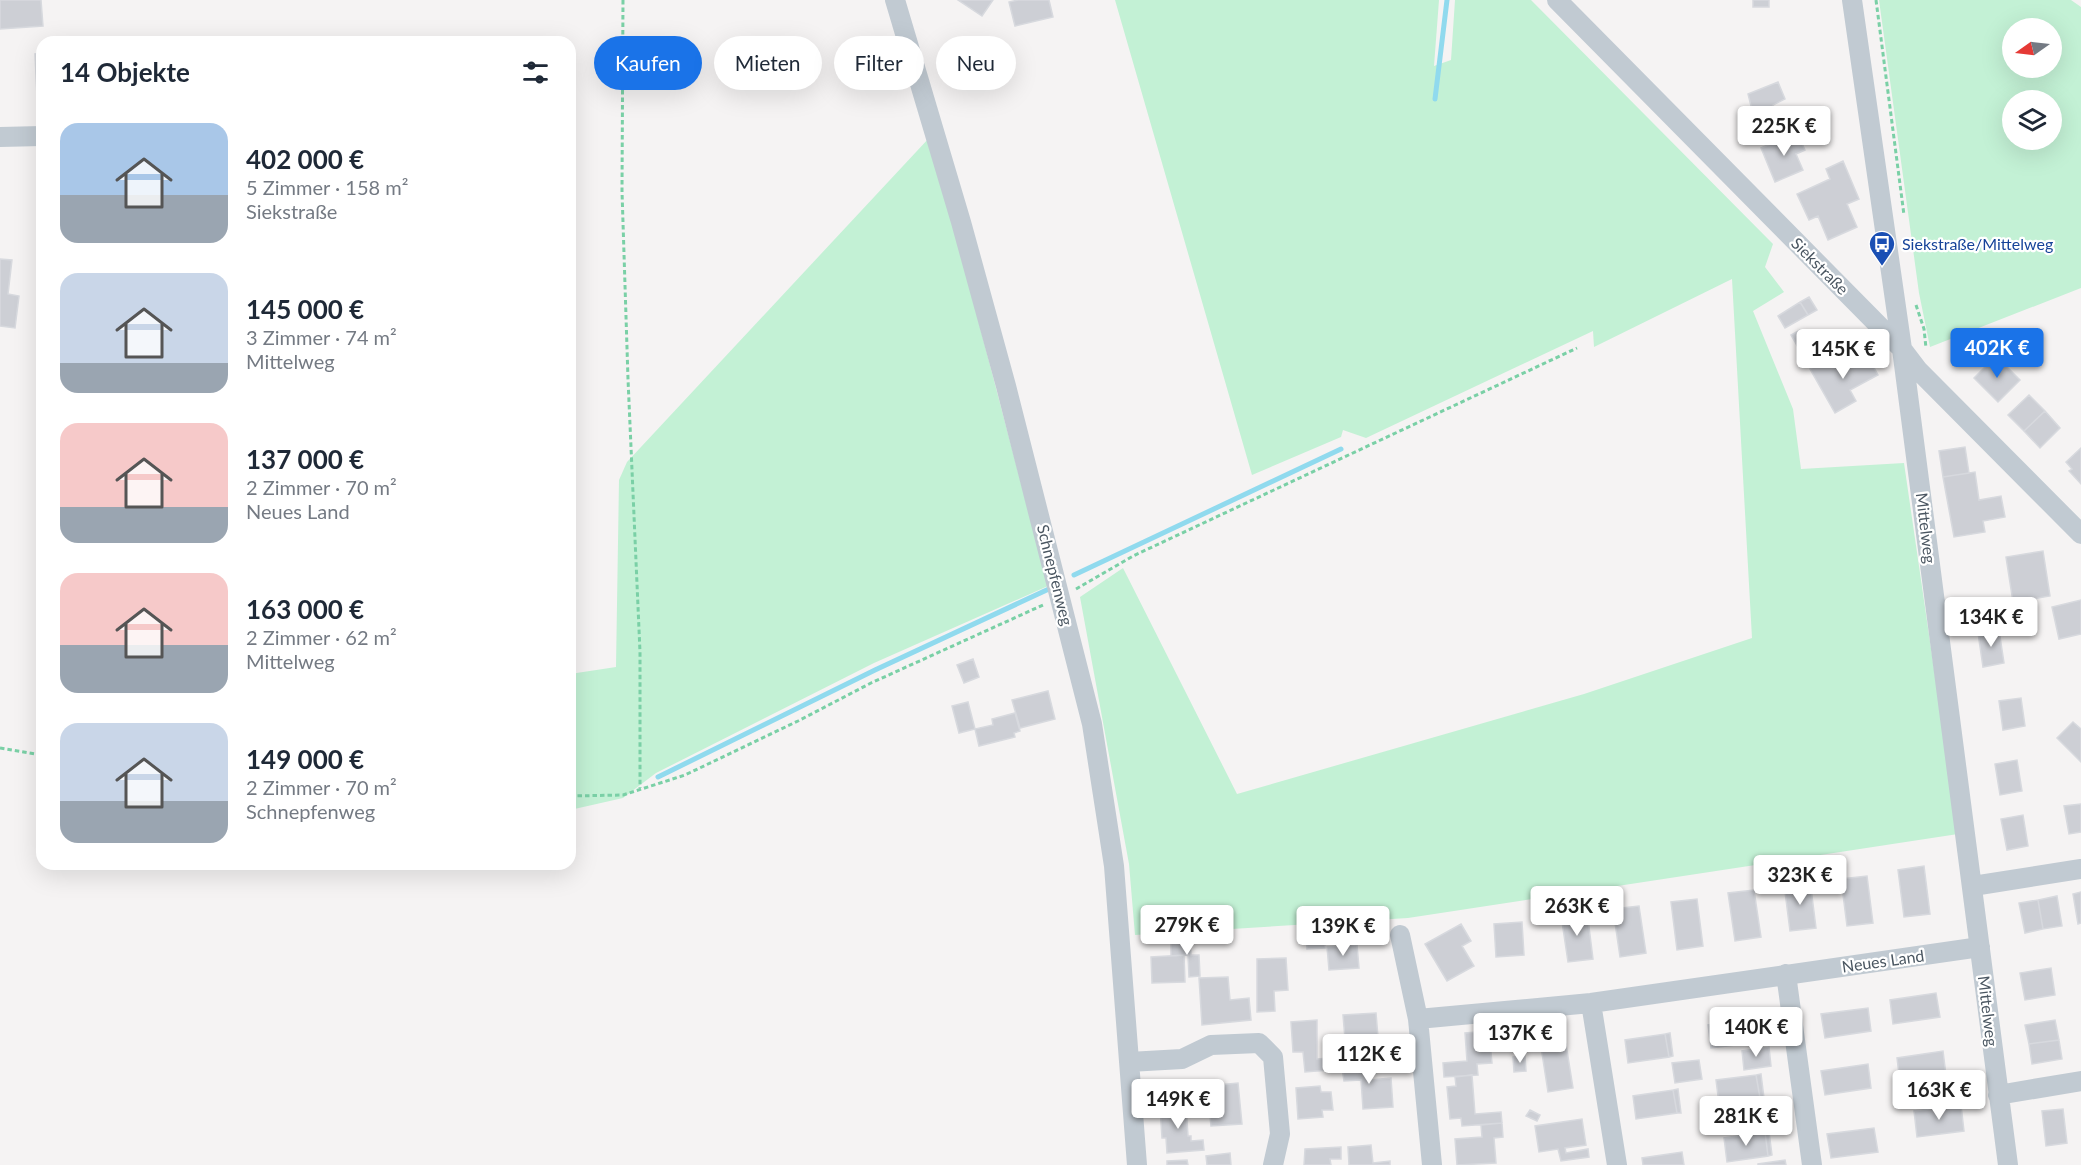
<!DOCTYPE html>
<html lang="de">
<head>
<meta charset="utf-8">
<style>
	:root { --surface:#fff; --page:#f2f2f3; --text:#1f2937; --muted:#747a83; --accent:#1a73e8 }
	body { margin:0; font-family:Lato,sans-serif; background:var(--page); color:var(--text); height:100vh; display:flex; flex-direction:column; font-size:22px; white-space:nowrap }
	* { box-sizing:border-box; margin:0 }
	p { font-size:20px; color:var(--muted) }
	.icon { flex:none; width:33px; height:33px; fill:none; stroke:currentColor; stroke-width:2; stroke-linecap:round; stroke-linejoin:round }
	.map { position:relative; flex:1; overflow:hidden }
	.details { position:absolute; left:36px; top:36px; width:540px; height:834px; display:flex; flex-direction:column; background:var(--surface); border-radius:18px; box-shadow:0 6px 24px #0002 }
	.details>* { flex:none }
	.guide { position:absolute; left:594px; top:36px; width:570px; height:54px; display:flex; gap:12px }
	.needle { width:39px; rotate:256deg }
	.buttons { position:absolute; left:2002px; top:18px; display:grid; gap:12px }
	.buttons a { display:grid; place-items:center; width:60px; height:60px; border-radius:50%; background:var(--surface); box-shadow:0 6px 24px #0002; font-size:30px }
	.price { position:absolute; translate:-50% -51px; padding:0 14px; border-radius:6px; background:#fff; color:#222; font-size:20px; line-height:39px; filter:drop-shadow(0 2px 3px #0008) }
	.price::after { content:''; position:absolute; left:50%; top:36px; width:18px; height:14px; margin-left:-9px; background:inherit; clip-path:polygon(0 0,100% 0,50% 100%) }
	.price.on { background:var(--accent); color:#fff }
	ul { padding:0; list-style:none }
	li { display:flex; align-items:center; gap:18px; height:150px; padding:0 24px }
	li span { display:grid; place-items:center; flex:none; width:168px; height:120px; border-radius:18px; color:#555 }
	li>.icon { margin-inline-start:auto }
	span .icon { width:72px; height:72px; fill:#fffc; stroke-width:1 }
	li b { font-size:26px }
	h2 { display:flex; justify-content:space-between; align-items:center; height:72px; padding:0 24px; font-size:26px }
	.chip { padding:0 21px; border-radius:27px; background:var(--surface); box-shadow:0 6px 24px #0002; font-size:21px; line-height:54px }
	.chip.on { background:var(--accent); color:#fff }
	.map>svg:first-child { display:block }
</style>
</head>
<body>
<div class="map">
<svg width="2081" height="1165" viewBox="0 0 2081 1165">
	<rect width="100%" height="100%" fill="#f5f3f3"/>
	<!-- green -->
	<path fill="#c3f1d5" fill-rule="evenodd" d="M1115,0H1439L1434,66L1451,60L1455,0H1531L1773,244L1765,267L1784,292L1753,311L1793,409L1801,469L1904,463L1958,834L1408,918L1135,935L1129,864L1080,597L1123,568L1237,794L1584,694L1752,638L1732,279L1594,347L1593,331L1366,438L1343,430L1341,437L1252,475Z
		M1879,0H2071L2081,7V288L1930,347L1919,293ZM2013,28H2052V68H2013ZM2013,100H2052V140H2013Z
		M930,137L1048,586L874,663L656,773L623,798L570,810V674L616,667L619,480L627,462Z"/>
	<g fill="none" stroke-linecap="round" stroke-linejoin="round">
		<!-- stream -->
		<path stroke="#90daee" stroke-width="5" d="M1435,99L1447,0
			M1074,575L1341,449
			M658,777L875,670L1051,588"/>
	</g>
	<!-- building -->
	<path fill="#cdcfd5" stroke="#d7d9de" stroke-width="1.5" d="M0,0H41L43,26L0,29Z
		M958,0H993L982,16Z
		M1018,0H1049L1053,17L1015,26L1009,2Z
		M1753,0H1769V7H1753Z
		M42,53V95L37,96L35,54Z
		M1778,82L1785,99L1773,105L1779,120L1751,132L1743,114L1752,110L1748,94Z
		M1797,132L1805,150L1796,154L1803,170L1775,182L1761,148Z
		M1843,161L1859,199L1847,204L1857,227L1828,240L1818,216L1809,220L1797,194L1830,179L1826,169Z
		M0,259L12,260L8,294L19,296L15,328L0,326Z
		M1809,297L1817,310L1808,315L1800,302Z
		M1800,302L1808,315L1785,328L1778,316Z
		M1800,330L1808,343L1799,349L1791,335Z
		M1866,353L1878,375L1850,390L1856,401L1835,413L1810,369L1831,357L1839,369Z
		M1996,356L2020,380L1998,402L1974,378Z
		M2029,395L2045,411L2024,431L2008,415Z
		M2045,411L2060,428L2040,448L2024,431Z
		M1965,447L1969,473L1943,477L1939,451Z
		M2081,448V484L2069,471L2072,469L2066,462Z
		M1975,472L1979,500L2001,496L2005,517L1983,521L1985,532L1954,537L1943,477Z
		M2043,551L2050,596L2013,602L2006,557Z
		M2081,600V634L2059,639L2052,607Z
		M1999,630L2004,663L1983,667L1978,633Z
		M973,659L979,677L964,683L957,665Z
		M1048,691L1055,719L1020,728L1012,700Z
		M2021,698L2025,726L2003,730L1999,701Z
		M968,702L975,729L959,733L952,706Z
		M1015,713L1020,731L1014,733L1015,737L979,746L975,729L993,725L992,719Z
		M2073,722L2081,729V762L2057,738Z
		M2017,760L2022,791L2000,795L1995,764Z
		M2081,804V832L2069,834L2064,806Z
		M2023,815L2028,846L2007,850L2001,819Z
		M1924,866L1930,914L1904,917L1898,870Z
		M1867,876L1873,923L1847,926L1841,879Z
		M1810,880L1816,928L1790,931L1784,884Z
		M1754,890L1761,937L1735,941L1728,893Z
		M2081,892V923L2078,924L2073,894Z
		M2057,896L2062,926L2043,929L2038,900Z
		M1697,899L1703,946L1677,950L1671,902Z
		M2038,900L2043,929L2025,933L2019,903Z
		M1639,906L1646,953L1620,957L1613,909Z
		M1587,911L1593,959L1568,962L1561,915Z
		M1522,922L1524,955L1496,957L1494,924Z
		M1461,924L1471,941L1462,946L1474,966L1447,981L1425,944Z
		M1324,932L1325,948L1307,949L1306,933Z
		M1190,940L1191,955H1199L1200,976L1189,977L1188,955L1171,956V941Z
		M1348,945H1357L1359,968L1329,970L1327,947Z
		M1184,955L1185,982L1152,983L1151,957Z
		M1286,958L1288,990L1274,991L1275,1011L1257,1012V959Z
		M2051,968L2055,995L2025,1000L2020,973Z
		M1228,977L1230,1000L1249,998L1251,1020L1202,1025L1199,978Z
		M1936,993L1940,1017L1893,1024L1890,1000Z
		M1868,1008L1871,1031L1825,1038L1821,1014Z
		M1376,1013L1379,1049L1346,1051L1343,1015Z
		M1753,1018L1756,1042L1752,1043L1748,1019Z
		M1748,1019L1752,1043L1711,1048L1708,1025Z
		M1317,1020V1059L1328,1058L1329,1070L1305,1072L1303,1052H1293L1291,1022Z
		M2055,1020L2059,1040L2029,1044L2025,1025Z
		M1489,1031L1492,1063L1477,1064L1478,1075L1444,1077L1443,1063L1467,1061L1465,1033Z
		M1670,1033L1673,1056L1669,1057L1665,1034Z
		M1665,1034L1669,1057L1628,1063L1625,1040Z
		M2059,1040L2062,1059L2032,1064L2029,1044Z
		M1566,1044L1573,1088L1548,1092L1541,1047Z
		M1769,1047L1771,1066L1744,1070L1742,1051Z
		M1943,1051L1946,1075L1900,1082L1897,1058Z
		M1525,1056L1526,1071L1514,1072L1513,1057Z
		M1365,1060L1369,1080L1391,1078L1393,1107L1363,1109L1361,1080L1344,1081L1341,1062Z
		M1699,1060L1702,1079L1675,1083L1672,1063Z
		M1868,1064L1871,1088L1825,1095L1821,1071Z
		M1761,1074L1764,1098H1760L1756,1075Z
		M1472,1075L1475,1114L1501,1112L1502,1123L1462,1126L1461,1118L1450,1119L1447,1087L1456,1086L1455,1077Z
		M1756,1075L1760,1098L1719,1104L1716,1080Z
		M1238,1083L1242,1124L1211,1126L1207,1086Z
		M1320,1086L1321,1092H1331L1333,1110H1322L1323,1117L1298,1119L1296,1088Z
		M1678,1089L1681,1113H1677L1673,1090Z
		M1673,1090L1677,1113L1636,1119L1633,1096Z
		M1186,1105L1188,1136H1191V1141L1203,1140L1204,1150L1167,1153L1166,1138H1162L1160,1107Z
		M1961,1105L1964,1131L1917,1137L1914,1111Z
		M2063,1109L2067,1143L2046,1146L2042,1111Z
		M1530,1110L1540,1115L1537,1121L1526,1116Z
		M1582,1119L1586,1145L1565,1148L1566,1153L1588,1149L1589,1157L1561,1161L1558,1149L1539,1152L1535,1126Z
		M1502,1123L1503,1137L1494,1138L1496,1163L1457,1165L1455,1139L1482,1137L1481,1125Z
		M1874,1128L1878,1152L1831,1158L1827,1134Z
		M1765,1132L1768,1156L1727,1162L1724,1138Z
		M1765,1132H1769L1772,1155L1768,1156Z
		M1371,1145L1373,1163L1390,1161V1165H1349L1348,1147Z
		M1341,1147V1159H1330L1331,1165H1304L1305,1149Z
		M1682,1152L1684,1165H1643L1642,1158Z
		M1230,1153L1231,1165H1207L1206,1156Z
		M1187,1160L1188,1165H1167V1161Z
		M1785,1160L1786,1165H1758V1164Z"/>
	<g fill="none" stroke-linecap="round" stroke-linejoin="round">
		<!-- path -->
		<path stroke="#7ad0a6" stroke-width="3" stroke-dasharray="4.5 3" stroke-linecap="butt" d="M623,0L622,191L628,379L640,652V788
			M1876,0L1904,215
			M1916,305L1924,329L1926,348
			M1076,589L1133,556L1577,348
			M0,748L42,755
			M570,796L623,795L685,775L798,721L871,683L1043,605"/>
		<!-- minor -->
		<path stroke="#c1cad2" stroke-width="20" d="M895,0L961,222L1006,386L1092,724L1114,866L1137,1165
			M1557,0L1902,349L1918,370L2081,534
			M1852,0L1902,349L2008,1165
			M0,137L42,136
			M1973,886L2081,869
			M1400,935L1418,1019L1432,1165
			M1786,974L1812,1165
			M1591,1003L1617,1165
			M1418,1019L1591,1003L1980,947
			M1129,1062L1182,1059L1211,1045L1259,1043L1273,1057L1280,1134L1273,1165
			M1998,1095L2081,1081"/>
	</g>
	<!-- icons -->
	<defs>
		<g id="bus-pin" transform="scale(1.35)"><path d="M0 17L-7.5 6A9.5 9.5 0 1 1 7.5 6Z" fill="#1a4fb4" stroke="#fff"/><path d="M-5-6H5V4H4V6H2V4H-2V6H-4V4H-5ZM-3.5-4V0h7V-4ZM-3.5 1.2v1.5H-2V1.2ZM2 1.2v1.5H3.5V1.2Z" fill="#fff"/></g>
	</defs>
	<g fill-rule="evenodd">
		<use href="#bus-pin" x="1882" y="244"/>
	</g>
	<g text-anchor="middle" stroke-width="4.5" stroke-linejoin="round" paint-order="stroke">
		<!-- transit labels -->
		<g font-size="16" fill="#164399" stroke="#fff" text-anchor="start">
			<text x="1902" y="250">Siekstraße/Mittelweg</text>
		</g>
		<!-- street labels -->
		<g font-size="16" fill="#4a5661" stroke="#fff">
			<text transform="translate(1820 266) rotate(45)" y="6">Siekstraße</text>
			<text transform="translate(1926 528) rotate(83)" y="6">Mittelweg</text>
			<text transform="translate(1055 575) rotate(76)" y="6">Schnepfenweg</text>
			<text transform="translate(1883 961) rotate(-8)" y="6">Neues Land</text>
			<text transform="translate(1988 1011) rotate(83)" y="6">Mittelweg</text>
		</g>
	</g>
</svg>
<div class="buttons">
<a><svg class="needle" viewBox="-14 -14 28 28"><path d="M0-13l5 13h-10z" fill="#e53935"/><path d="M0 13l5-13h-10z" fill="#747a83"/></svg></a>
<a><svg class="icon" aria-label="layers" viewBox="0 0 24 24"><path d="M12 4l9 5-9 5-9-5zM3 14l9 5 9-5"/></svg></a>
</div>
<b class="price" style="left:1784px;top:157px">225K €</b>
<b class="price on" style="left:1997px;top:379px">402K €</b>
<b class="price" style="left:1843px;top:380px">145K €</b>
<b class="price" style="left:1991px;top:648px">134K €</b>
<b class="price" style="left:1800px;top:906px">323K €</b>
<b class="price" style="left:1577px;top:937px">263K €</b>
<b class="price" style="left:1187px;top:956px">279K €</b>
<b class="price" style="left:1343px;top:957px">139K €</b>
<b class="price" style="left:1756px;top:1058px">140K €</b>
<b class="price" style="left:1520px;top:1064px">137K €</b>
<b class="price" style="left:1369px;top:1085px">112K €</b>
<b class="price" style="left:1939px;top:1121px">163K €</b>
<b class="price" style="left:1178px;top:1130px">149K €</b>
<b class="price" style="left:1746px;top:1147px">281K €</b>
<div class="guide">
<a class="chip on">Kaufen</a>
<a class="chip">Mieten</a>
<a class="chip">Filter</a>
<a class="chip">Neu</a>
</div>
<section class="details">
<h2>14 Objekte<svg class="icon" aria-label="filters" viewBox="0 0 24 24"><path d="M4 7h16M4 17h16"/><circle cx="9" cy="7" r="2"/><circle cx="15" cy="17" r="2"/></svg></h2>
<ul>
<li><span style="background:linear-gradient(#a9c7e8 60%,#9aa5b1 0)"><svg class="icon" aria-label="home" viewBox="0 0 24 24"><path d="M3 11l9-7 9 7M6 9v11h12V9"/></svg></span><div><b>402 000 €</b><p>5 Zimmer · 158 m²</p><p>Siekstraße</p></div></li>
<li><span style="background:linear-gradient(#c9d6e8 75%,#9aa5b1 0)"><svg class="icon" aria-label="home" viewBox="0 0 24 24"><path d="M3 11l9-7 9 7M6 9v11h12V9"/></svg></span><div><b>145 000 €</b><p>3 Zimmer · 74 m²</p><p>Mittelweg</p></div></li>
<li><span style="background:linear-gradient(#f6c9c9 70%,#9aa5b1 0)"><svg class="icon" aria-label="home" viewBox="0 0 24 24"><path d="M3 11l9-7 9 7M6 9v11h12V9"/></svg></span><div><b>137 000 €</b><p>2 Zimmer · 70 m²</p><p>Neues Land</p></div></li>
<li><span style="background:linear-gradient(#f6c9c9 60%,#9aa5b1 0)"><svg class="icon" aria-label="home" viewBox="0 0 24 24"><path d="M3 11l9-7 9 7M6 9v11h12V9"/></svg></span><div><b>163 000 €</b><p>2 Zimmer · 62 m²</p><p>Mittelweg</p></div></li>
<li><span style="background:linear-gradient(#c9d6e8 65%,#9aa5b1 0)"><svg class="icon" aria-label="home" viewBox="0 0 24 24"><path d="M3 11l9-7 9 7M6 9v11h12V9"/></svg></span><div><b>149 000 €</b><p>2 Zimmer · 70 m²</p><p>Schnepfenweg</p></div></li>
</ul>
</section>
</div>
</body>
</html>
